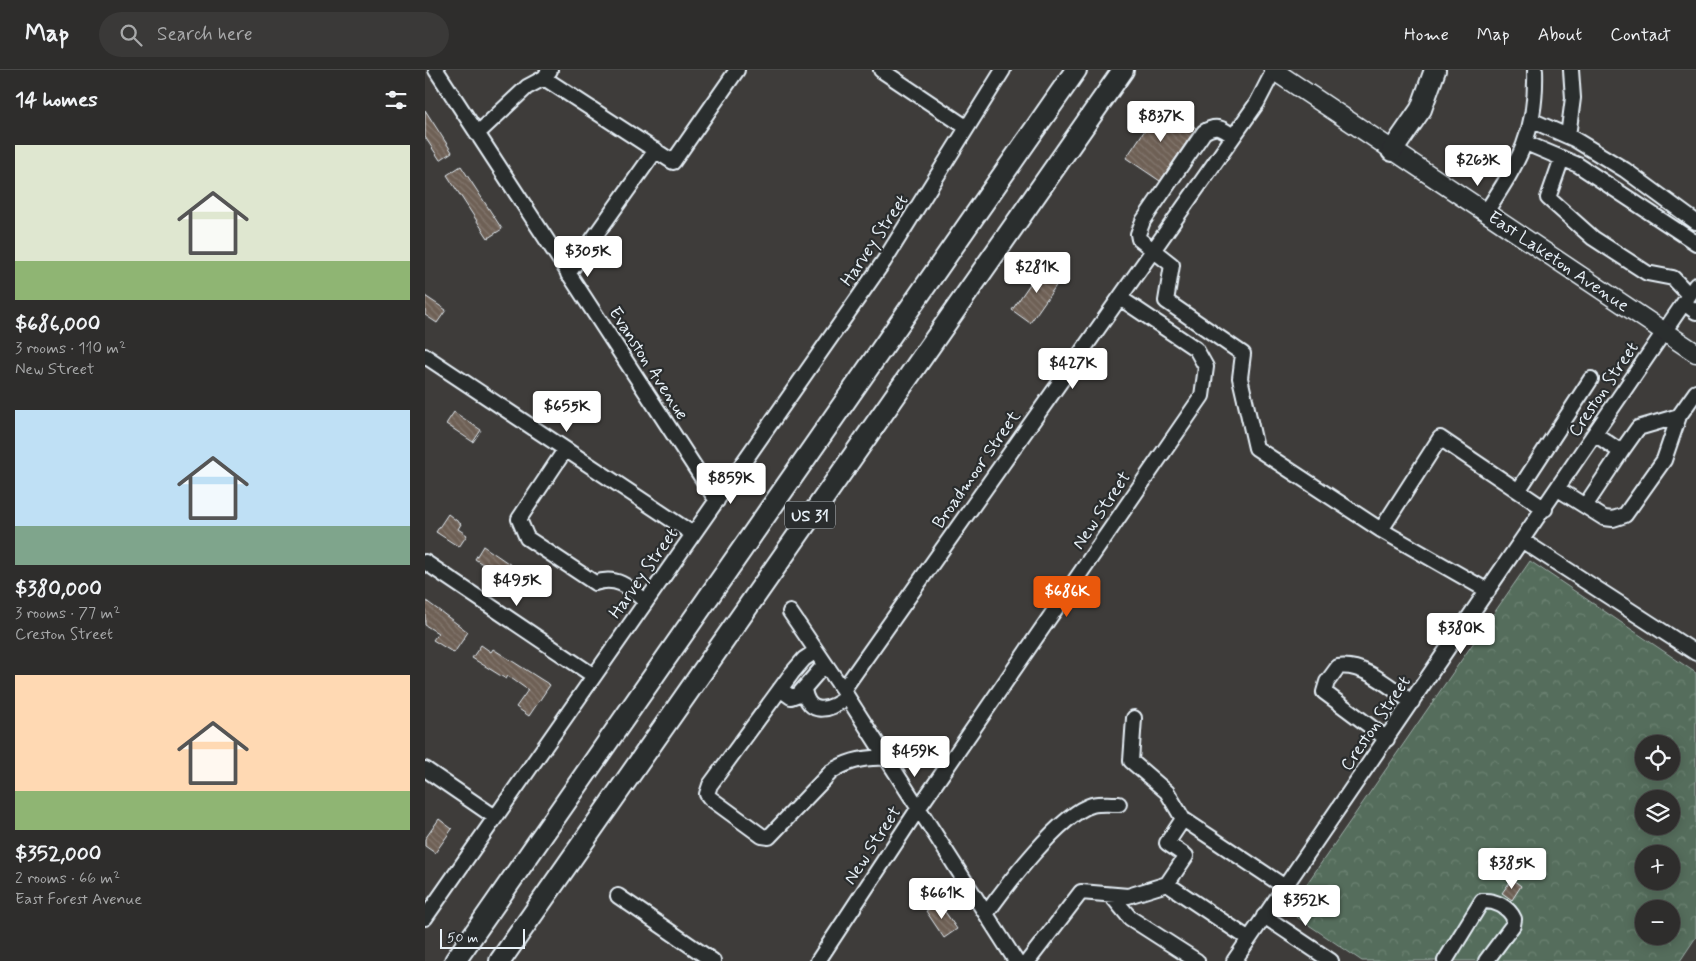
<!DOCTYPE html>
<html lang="en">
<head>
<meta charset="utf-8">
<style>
	:root { --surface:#2e2d2c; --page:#3a3938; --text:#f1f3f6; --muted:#a7a8a9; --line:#494948; --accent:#ea580c }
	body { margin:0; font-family:Mynerve,sans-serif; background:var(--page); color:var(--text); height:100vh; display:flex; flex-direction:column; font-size:19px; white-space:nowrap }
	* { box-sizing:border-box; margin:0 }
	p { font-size:16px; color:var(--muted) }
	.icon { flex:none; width:28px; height:28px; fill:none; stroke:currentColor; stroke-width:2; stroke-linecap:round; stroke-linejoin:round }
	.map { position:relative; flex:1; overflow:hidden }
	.sheet { display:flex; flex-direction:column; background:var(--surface); width:425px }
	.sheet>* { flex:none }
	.tools { position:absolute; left:1210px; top:665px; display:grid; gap:10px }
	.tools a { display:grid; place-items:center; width:45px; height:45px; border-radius:50%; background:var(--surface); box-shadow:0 2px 12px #0003,0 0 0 1px var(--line); font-size:25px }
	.scale { position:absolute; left:15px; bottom:12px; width:85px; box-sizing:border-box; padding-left:5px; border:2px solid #e8f1f8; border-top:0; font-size:14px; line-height:18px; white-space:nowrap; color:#e8f1f8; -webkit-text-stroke:4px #2a2d2e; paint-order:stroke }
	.price { position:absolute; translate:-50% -42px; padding:0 11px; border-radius:5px; background:#fff; color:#222; font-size:16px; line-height:32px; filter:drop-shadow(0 1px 2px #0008) }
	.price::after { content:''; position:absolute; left:50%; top:30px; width:15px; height:11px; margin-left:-8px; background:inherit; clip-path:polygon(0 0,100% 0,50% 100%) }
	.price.current { background:var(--accent); color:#fff }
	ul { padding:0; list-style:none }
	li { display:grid; align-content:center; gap:10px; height:265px; padding:0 15px }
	li span { display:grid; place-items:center; height:155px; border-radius:0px; color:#555 }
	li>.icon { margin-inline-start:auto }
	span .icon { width:90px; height:90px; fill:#fffc; stroke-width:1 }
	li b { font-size:21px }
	h2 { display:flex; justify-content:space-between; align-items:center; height:60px; padding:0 15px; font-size:21px }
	header { display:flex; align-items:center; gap:30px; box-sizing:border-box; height:70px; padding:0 25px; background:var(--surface); border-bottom:1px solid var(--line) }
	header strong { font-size:24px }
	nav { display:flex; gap:28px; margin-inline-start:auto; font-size:18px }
	.search { width:350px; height:45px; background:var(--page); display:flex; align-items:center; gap:12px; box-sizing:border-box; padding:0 18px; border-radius:28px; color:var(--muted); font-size:19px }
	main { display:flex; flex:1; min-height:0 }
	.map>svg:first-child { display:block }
</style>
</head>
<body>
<header>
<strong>Map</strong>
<div class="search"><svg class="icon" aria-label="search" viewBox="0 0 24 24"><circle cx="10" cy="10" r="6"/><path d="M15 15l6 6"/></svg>Search here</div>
<nav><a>Home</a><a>Map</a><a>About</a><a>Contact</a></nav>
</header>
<main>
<section class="sheet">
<h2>14 homes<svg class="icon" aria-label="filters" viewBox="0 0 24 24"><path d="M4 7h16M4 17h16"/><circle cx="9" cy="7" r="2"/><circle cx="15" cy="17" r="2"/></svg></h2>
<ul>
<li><span style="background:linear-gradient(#dfe7d0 75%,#8fb573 0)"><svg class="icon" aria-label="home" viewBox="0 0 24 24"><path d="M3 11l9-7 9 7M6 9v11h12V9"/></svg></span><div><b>$686,000</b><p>3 rooms · 110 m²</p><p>New Street</p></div></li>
<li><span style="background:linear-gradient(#bfe0f5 75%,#7fa58c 0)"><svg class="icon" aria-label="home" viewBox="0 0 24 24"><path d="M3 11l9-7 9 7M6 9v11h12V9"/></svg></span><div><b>$380,000</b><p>3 rooms · 77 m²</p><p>Creston Street</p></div></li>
<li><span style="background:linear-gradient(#ffd9b3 75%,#8fb573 0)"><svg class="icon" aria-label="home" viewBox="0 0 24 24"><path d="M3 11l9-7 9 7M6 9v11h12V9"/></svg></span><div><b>$352,000</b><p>2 rooms · 66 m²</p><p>East Forest Avenue</p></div></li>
</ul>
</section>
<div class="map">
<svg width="1271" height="891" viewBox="0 0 1271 891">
	<defs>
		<pattern id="park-crowns" width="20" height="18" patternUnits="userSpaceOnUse" patternTransform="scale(1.25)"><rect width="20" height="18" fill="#546d5b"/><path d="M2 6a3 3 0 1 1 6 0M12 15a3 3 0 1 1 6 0" fill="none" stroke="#6d8273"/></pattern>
		<pattern id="building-back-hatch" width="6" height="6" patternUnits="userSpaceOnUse" patternTransform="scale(1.25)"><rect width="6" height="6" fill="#6e6055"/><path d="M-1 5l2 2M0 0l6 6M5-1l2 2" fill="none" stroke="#83776e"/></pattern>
	</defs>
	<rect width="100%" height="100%" fill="#3e3c3a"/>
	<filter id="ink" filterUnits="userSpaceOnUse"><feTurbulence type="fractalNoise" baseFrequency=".02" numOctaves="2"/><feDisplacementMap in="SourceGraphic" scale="10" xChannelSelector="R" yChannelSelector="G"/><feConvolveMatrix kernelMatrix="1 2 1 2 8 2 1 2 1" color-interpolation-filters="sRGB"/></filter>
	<g filter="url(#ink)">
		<!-- park -->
		<path fill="url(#park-crowns)" stroke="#9eafaa" fill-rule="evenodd" d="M1105,491L1271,603V867L1255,891H937L863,841ZM1219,674H1246V701H1219ZM1219,729H1246V756H1219ZM1219,784H1246V811H1219ZM1219,839H1246V866H1219Z"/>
		<!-- building -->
		<path fill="url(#building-back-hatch)" stroke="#e8f1f8" d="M737,35L771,58L735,111L701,88Z
			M0,40L27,82L15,90L0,67Z
			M36,96L77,159L63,168L22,105Z
			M618,195L637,207L605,253L587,240Z
			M0,226L21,240L12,253L0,245Z
			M29,342L56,360L48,372L21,354Z
			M23,444L36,454L33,459L42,465L34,477L11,462Z
			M58,476L89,497L81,510L50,489Z
			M0,530L43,562L29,583L8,570L13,563L0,555Z
			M56,575L66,582L68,579L125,615L104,646L91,637L103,620L83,606L81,609L47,588Z
			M14,749L27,759L10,783L0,776V769Z
			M1087,809L1096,816L1087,830L1077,823Z
			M514,833L532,859L519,868L501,841Z"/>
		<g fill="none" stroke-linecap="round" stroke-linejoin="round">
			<!-- minor casing -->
			<g stroke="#e8f1f8" stroke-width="18">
				<path id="minor" d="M11,0L292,431
					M456,0L541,57
					M119,8L248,92L312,0
					M1106,50L1149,69L1200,100L1271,152
					M52,64L102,17L119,8L125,0
					M808,66C797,58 791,54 779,62L718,151L713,164L714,169L747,195L741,231L818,284L815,308L831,378L956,460L1063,521
					M1143,66L1148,28L1146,0
					M1101,73L1153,95L1271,173
					M1137,88L1123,128L1168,168L1222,203L1248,208L1264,225
					M1061,142C1094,91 1112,63 1110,0
					M143,204L231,80
					M1259,233L1271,242
					M0,286L268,464
					M1170,364L1196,382L1213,358L1254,346L1271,322
					M140,380L94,449L102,468L170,513C192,505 205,518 221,532
					M1133,419L1160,436L1196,382
					M1093,421L1166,309
					M1160,436L1179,448L1188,449L1200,445L1239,390L1254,346
					M956,460L1015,368L1120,439
					M1098,471L1271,583
					M0,492L169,606
					M365,542L418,620L591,891
					M391,581L379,589L367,603L285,715L282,724L285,728L337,766L344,767L406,702C422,691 441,687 460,688
					M355,619L366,627L374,624L400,594
					M379,619C383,647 405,641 422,627
					M418,620L832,33L849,0
					M709,648L706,691L742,722L758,749
					M962,669L899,622L902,612L913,597C940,593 965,618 987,632
					M0,699L70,747
					M686,825L705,848L772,891
					M193,826L288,891
					M561,844C581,816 635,744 667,735C675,733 686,734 694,734
					M839,846L906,891
					M0,848L459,191L578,0
					M824,869L742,814L761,786L742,773L758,749L860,817
					M393,891L493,739L777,326L781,297L771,279L695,228
					M603,891L656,822L703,826L742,814
					M809,891L1271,215
					M1020,891L1057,831C1070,830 1084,837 1089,849L1088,855L1061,891"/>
			</g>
			<!-- major casing -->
			<g stroke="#e8f1f8" stroke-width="21">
				<path id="major" d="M848,0L1271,283"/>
			</g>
			<!-- highway casing -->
			<g stroke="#e8f1f8" stroke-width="24">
				<path id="highway" d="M967,81L996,39L1010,0
					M30,891L651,0
					M75,891L698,0"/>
			</g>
			<!-- minor -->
			<use href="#minor" stroke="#2a2d2e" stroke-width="14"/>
			<!-- major -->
			<use href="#major" stroke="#2a2d2e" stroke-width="18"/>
			<!-- highway -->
			<use href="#highway" stroke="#2a2d2e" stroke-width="20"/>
		</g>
	</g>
	<g text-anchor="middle" stroke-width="4.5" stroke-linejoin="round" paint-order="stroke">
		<!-- shield labels -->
		<rect fill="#2a2d2e" stroke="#afb6bb" stroke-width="1" x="360" y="431.5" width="50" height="27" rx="4"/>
		<g font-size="16" font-weight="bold" fill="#e8f1f8">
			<text x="385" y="451">US 31</text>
		</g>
		<!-- street labels -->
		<g font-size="18" fill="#e8f1f8" stroke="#2a2d2e">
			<text transform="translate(449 170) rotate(-56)" y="6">Harvey Street</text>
			<text transform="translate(1134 191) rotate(34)" y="6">East Laketon Avenue</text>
			<text transform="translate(224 293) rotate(57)" y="6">Evanston Avenue</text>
			<text transform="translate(1178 319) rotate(-56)" y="6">Creston Street</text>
			<text transform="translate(551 399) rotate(-55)" y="6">Broadmoor Street</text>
			<text transform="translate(676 440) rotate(-56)" y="6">New Street</text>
			<text transform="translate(218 503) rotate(-55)" y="6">Harvey Street</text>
			<text transform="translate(950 653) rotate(-56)" y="6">Creston Street</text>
			<text transform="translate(447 775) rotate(-57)" y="6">New Street</text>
		</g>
	</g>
</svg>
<div class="tools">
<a><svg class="icon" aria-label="locate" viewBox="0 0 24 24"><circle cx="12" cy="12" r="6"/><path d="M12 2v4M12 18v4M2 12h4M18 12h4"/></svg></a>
<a><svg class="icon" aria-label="layers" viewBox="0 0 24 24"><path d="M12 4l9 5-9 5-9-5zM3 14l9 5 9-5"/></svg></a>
<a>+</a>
<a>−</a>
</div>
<div class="scale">50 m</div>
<b class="price" style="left:736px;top:73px">$837K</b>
<b class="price" style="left:1053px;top:117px">$263K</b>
<b class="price" style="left:163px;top:208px">$305K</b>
<b class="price" style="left:612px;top:224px">$281K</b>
<b class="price" style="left:648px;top:320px">$427K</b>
<b class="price" style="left:142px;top:363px">$655K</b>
<b class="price" style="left:306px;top:435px">$859K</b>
<b class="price" style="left:92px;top:537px">$495K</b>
<b class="price current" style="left:642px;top:548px">$686K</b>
<b class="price" style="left:1036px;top:585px">$380K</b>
<b class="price" style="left:490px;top:708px">$459K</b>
<b class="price" style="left:1087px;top:820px">$385K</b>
<b class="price" style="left:517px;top:850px">$661K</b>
<b class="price" style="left:881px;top:857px">$352K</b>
</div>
</main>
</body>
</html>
